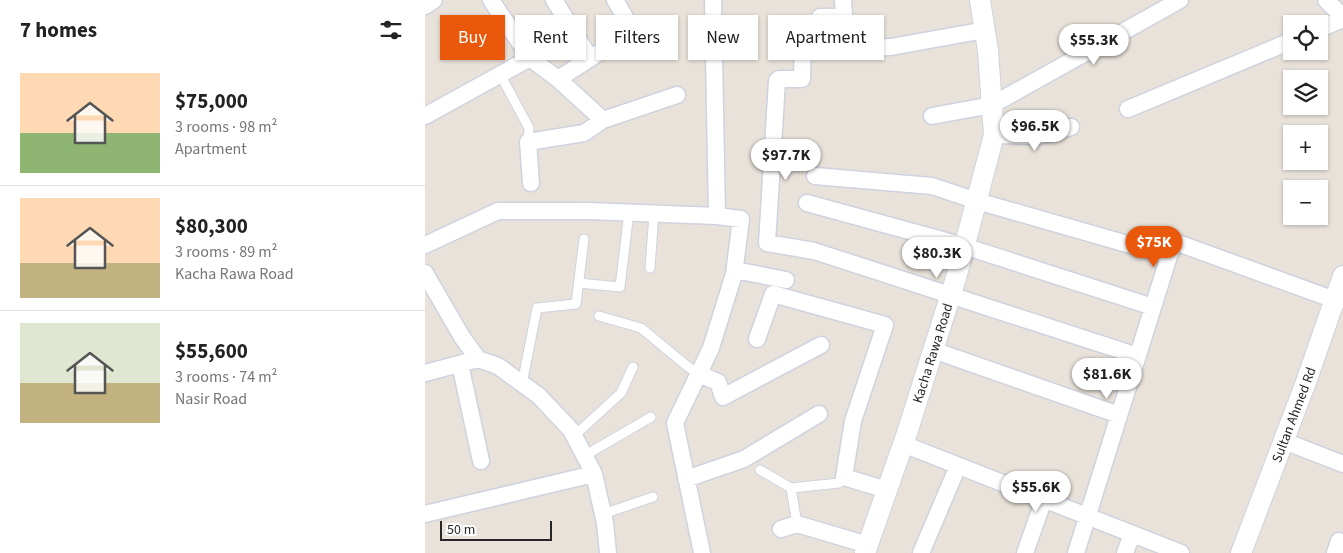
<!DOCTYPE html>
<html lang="en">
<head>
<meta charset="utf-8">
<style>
	:root { --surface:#fff; --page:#f2f2f2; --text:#222; --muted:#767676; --line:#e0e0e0; --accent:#ea580c }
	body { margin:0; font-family:"Source Sans 3",sans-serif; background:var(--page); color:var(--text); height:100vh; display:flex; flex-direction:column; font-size:19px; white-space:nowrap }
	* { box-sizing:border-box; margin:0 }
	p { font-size:16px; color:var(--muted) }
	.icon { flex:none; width:28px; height:28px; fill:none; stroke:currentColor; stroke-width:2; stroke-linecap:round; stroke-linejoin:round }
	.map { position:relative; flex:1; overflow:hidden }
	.side { display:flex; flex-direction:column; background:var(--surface); width:425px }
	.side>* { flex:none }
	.top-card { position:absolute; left:15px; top:15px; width:475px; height:45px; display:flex; gap:10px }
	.fabs { position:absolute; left:858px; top:15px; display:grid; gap:10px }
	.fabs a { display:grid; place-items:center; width:45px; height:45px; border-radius:0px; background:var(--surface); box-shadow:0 1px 4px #0004; font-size:25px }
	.scale { position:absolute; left:15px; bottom:12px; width:112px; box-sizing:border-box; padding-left:5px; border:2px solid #272727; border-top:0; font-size:14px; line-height:18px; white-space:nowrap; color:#272727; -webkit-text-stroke:4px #fff; paint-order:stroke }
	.price { position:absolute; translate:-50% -42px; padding:0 11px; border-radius:18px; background:#fff; color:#222; font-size:16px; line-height:32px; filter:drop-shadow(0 1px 2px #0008) }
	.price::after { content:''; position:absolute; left:50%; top:30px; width:15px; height:11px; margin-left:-8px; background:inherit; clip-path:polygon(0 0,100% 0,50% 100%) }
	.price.current { background:var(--accent); color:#fff }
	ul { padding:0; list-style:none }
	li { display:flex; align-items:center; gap:15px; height:125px; padding:0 20px }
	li+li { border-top:1px solid var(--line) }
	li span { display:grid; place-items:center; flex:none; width:140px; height:100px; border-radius:0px; color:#555 }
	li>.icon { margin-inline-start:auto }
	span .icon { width:60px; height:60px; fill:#fffc; stroke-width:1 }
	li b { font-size:21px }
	h2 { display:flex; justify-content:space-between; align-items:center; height:60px; padding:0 20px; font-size:21px }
	.tag { padding:0 18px; border-radius:0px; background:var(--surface); box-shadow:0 1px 4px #0004; font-size:18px; line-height:45px }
	.tag.current { background:var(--accent); color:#fff }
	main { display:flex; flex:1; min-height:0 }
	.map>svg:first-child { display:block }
</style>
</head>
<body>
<main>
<section class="side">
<h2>7 homes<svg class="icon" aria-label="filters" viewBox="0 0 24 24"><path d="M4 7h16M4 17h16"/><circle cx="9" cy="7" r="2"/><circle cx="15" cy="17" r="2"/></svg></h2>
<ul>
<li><span style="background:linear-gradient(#ffd9b3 60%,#8fb573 0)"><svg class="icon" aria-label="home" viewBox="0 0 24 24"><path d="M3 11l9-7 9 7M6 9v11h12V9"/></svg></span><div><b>$75,000</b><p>3 rooms · 98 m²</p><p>Apartment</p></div></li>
<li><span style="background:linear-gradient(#ffd9b3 65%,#c2b280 0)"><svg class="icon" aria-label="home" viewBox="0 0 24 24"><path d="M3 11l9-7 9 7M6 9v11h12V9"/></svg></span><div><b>$80,300</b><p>3 rooms · 89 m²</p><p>Kacha Rawa Road</p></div></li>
<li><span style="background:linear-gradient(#dfe7d0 60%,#c2b280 0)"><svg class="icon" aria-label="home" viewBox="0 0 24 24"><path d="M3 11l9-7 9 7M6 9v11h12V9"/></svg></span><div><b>$55,600</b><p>3 rooms · 74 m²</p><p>Nasir Road</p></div></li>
</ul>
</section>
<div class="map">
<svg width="918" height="553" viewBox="0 0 918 553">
	<rect width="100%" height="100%" fill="#e8e2da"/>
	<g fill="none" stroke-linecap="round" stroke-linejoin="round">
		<!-- service casing -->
		<g stroke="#cfd2df" stroke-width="11">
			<path id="service" d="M75,74L104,128L103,142
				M225,268L229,213
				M154,283L195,287L204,212
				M174,316L216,328L262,366L273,374
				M97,384L112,308L151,304L159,239
				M149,436L196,393L208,367
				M159,456L226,417
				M335,470L366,488
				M178,514L228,497
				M372,524L366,488L414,483L419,477"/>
		</g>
		<!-- minor casing -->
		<g stroke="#cfd2df" stroke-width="19">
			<path id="minor" d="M66,0L105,58L133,79L178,120L252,95
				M129,0L165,58
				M288,0L292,216
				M418,0L419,15L418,17H395V38H378L377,79H354L352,81L342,243L389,251L713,356
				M901,0L918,17
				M0,6L9,0
				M894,29L918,19
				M437,48L466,47L560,30
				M133,79L200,36L201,19L190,0
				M703,109L866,41
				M0,116L105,58
				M507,116L567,105L755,0
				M569,135L613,136L646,127
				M390,176L507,186L552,201L744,256L750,242L910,300
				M106,183L103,142L159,133L178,120
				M382,203L539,246L728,307
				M0,245L73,211H164L292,216L316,219L309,274L286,348L250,423L277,553
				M310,270L361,280
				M0,273L37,337L53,359
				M332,339L348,294L460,325L428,421L419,477L462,490
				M508,350L694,415
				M35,364L56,461
				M0,373L53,359L73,366L114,396L146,430L169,474L180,523L183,553
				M273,374L293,382L298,397L396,345
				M859,441L918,464
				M478,444L756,553
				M261,479L319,459L394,414
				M0,514L169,474
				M356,529L372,524L443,545
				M496,553L533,466
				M600,553L619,499
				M651,553L744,256
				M700,553L707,534
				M910,553L914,541"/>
		</g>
		<!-- tertiary casing -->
		<g stroke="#cfd2df" stroke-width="22">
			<g id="tertiary">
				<path id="s1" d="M440,553L482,433L531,278L569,135L563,51L555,0"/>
				<path id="s2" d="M816,553L881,382L918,276"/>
			</g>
		</g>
		<!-- service -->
		<use href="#service" stroke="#fff" stroke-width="9"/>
		<!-- minor -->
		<use href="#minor" stroke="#fff" stroke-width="16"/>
		<!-- tertiary -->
		<use href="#tertiary" stroke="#fff" stroke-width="20"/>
	</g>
	<g text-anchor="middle" stroke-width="4.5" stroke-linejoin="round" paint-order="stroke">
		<!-- street labels -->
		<g font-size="14" fill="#272727" stroke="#fff">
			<text dy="5" stroke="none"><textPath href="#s1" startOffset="211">Kacha Rawa Road</textPath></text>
			<text dy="5" stroke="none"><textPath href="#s2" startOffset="148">Sultan Ahmed Rd</textPath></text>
		</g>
	</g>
</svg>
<div class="fabs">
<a><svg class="icon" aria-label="locate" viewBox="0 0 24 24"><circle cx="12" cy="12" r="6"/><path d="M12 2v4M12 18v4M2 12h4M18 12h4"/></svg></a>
<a><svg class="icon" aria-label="layers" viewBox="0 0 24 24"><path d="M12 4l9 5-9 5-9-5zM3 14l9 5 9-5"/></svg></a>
<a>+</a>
<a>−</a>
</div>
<div class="scale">50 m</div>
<b class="price" style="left:669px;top:66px">$55.3K</b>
<b class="price" style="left:610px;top:152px">$96.5K</b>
<b class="price" style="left:361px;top:181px">$97.7K</b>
<b class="price current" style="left:729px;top:268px">$75K</b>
<b class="price" style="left:512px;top:279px">$80.3K</b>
<b class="price" style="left:682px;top:400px">$81.6K</b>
<b class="price" style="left:611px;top:513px">$55.6K</b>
<div class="top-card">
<a class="tag current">Buy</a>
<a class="tag">Rent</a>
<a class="tag">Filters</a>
<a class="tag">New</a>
<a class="tag">Apartment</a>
</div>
</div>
</main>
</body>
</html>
